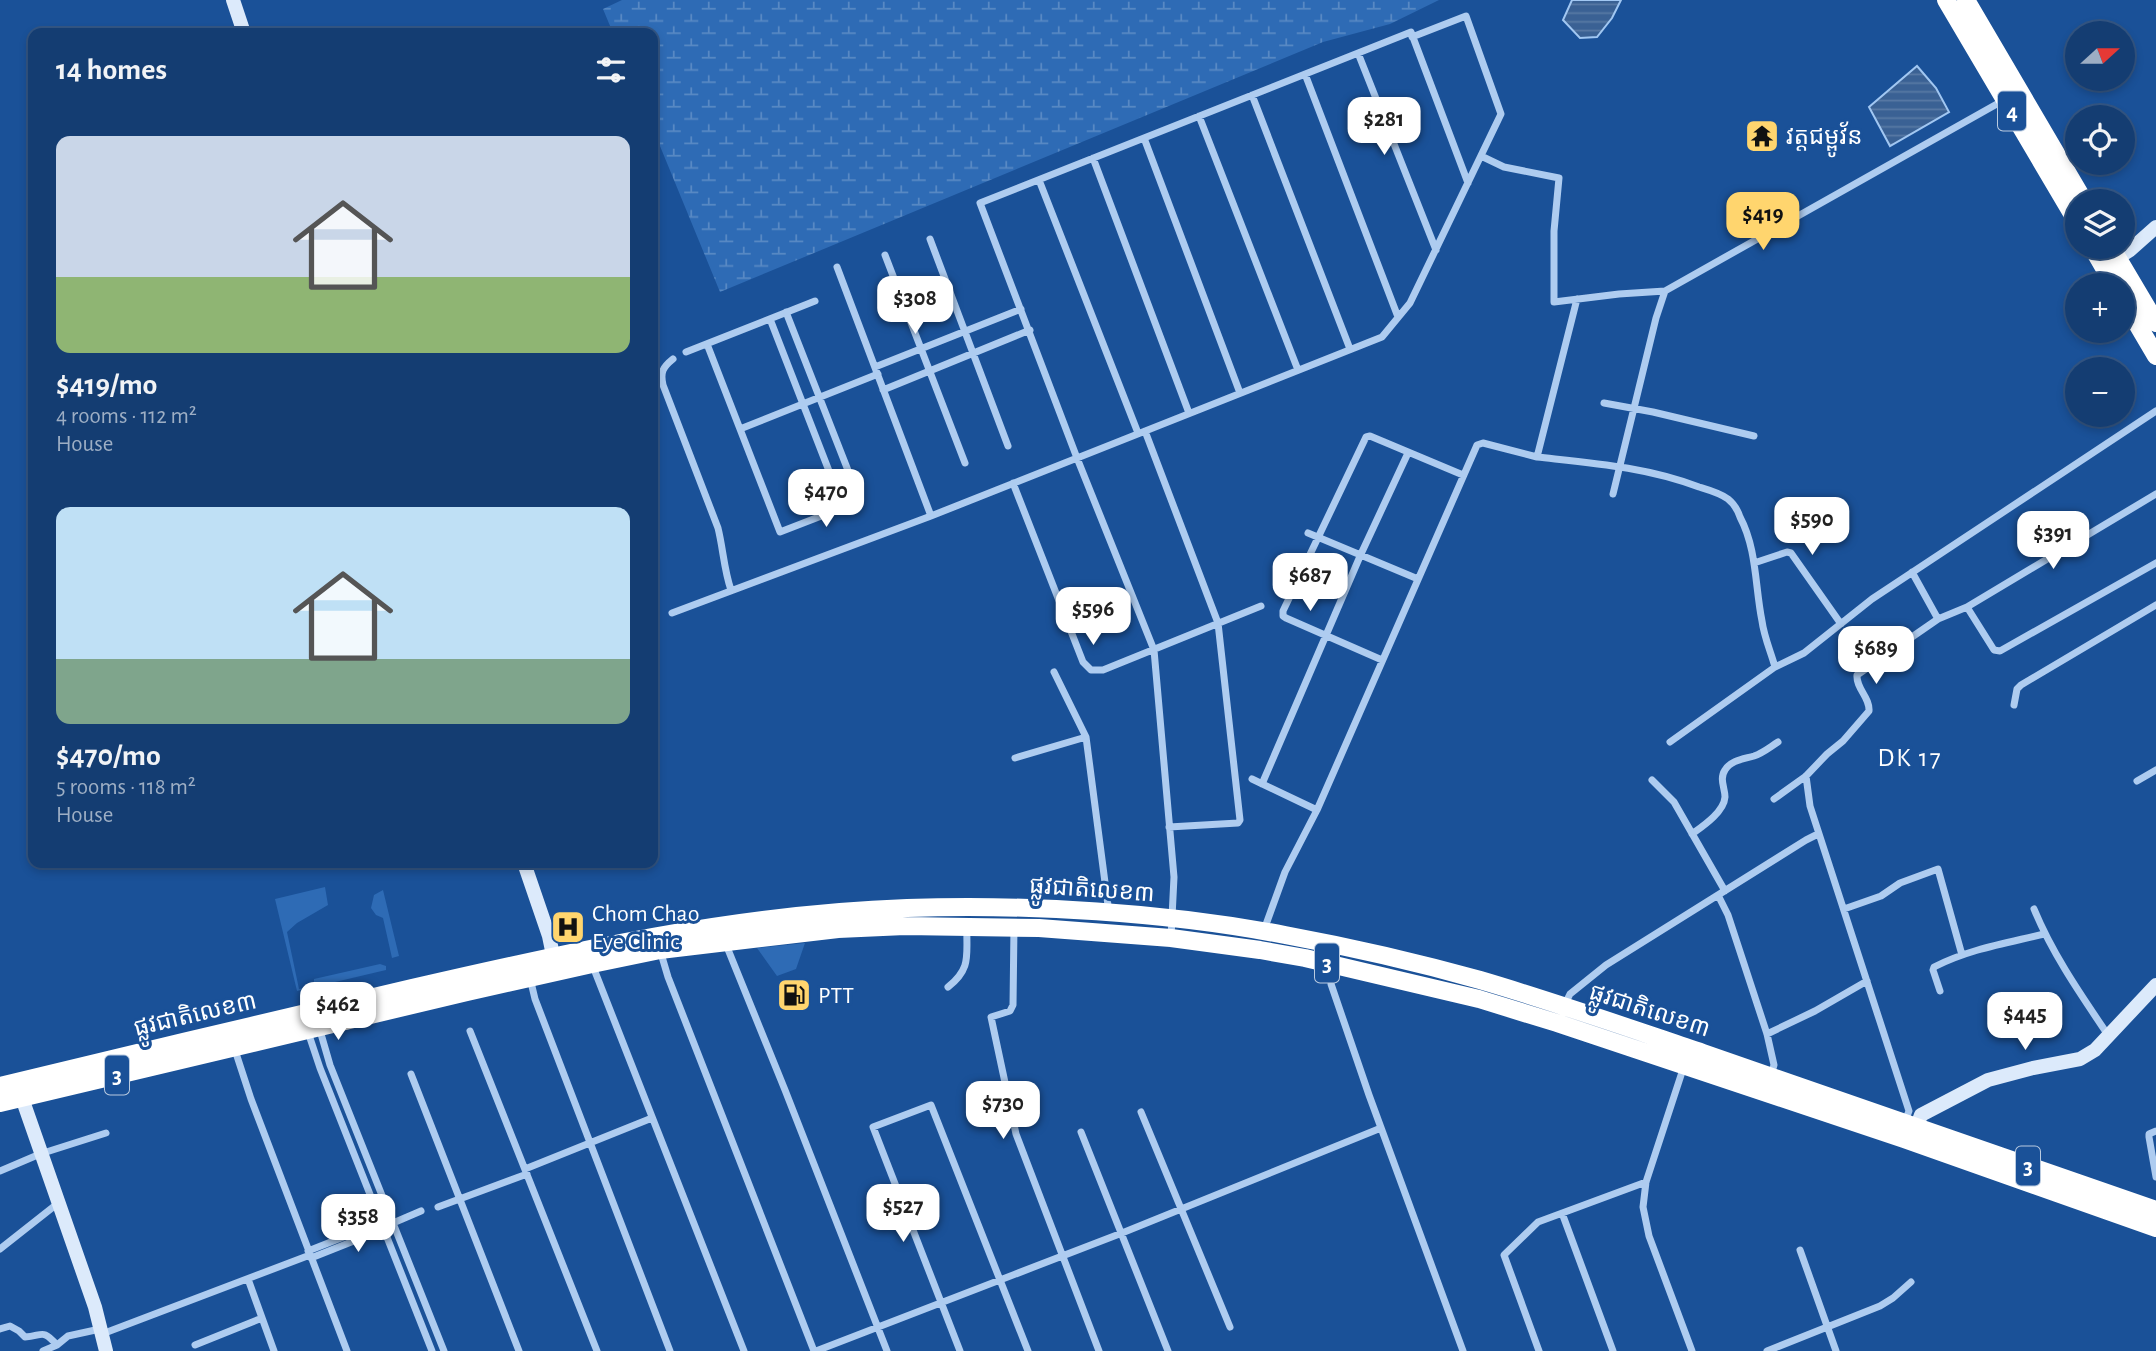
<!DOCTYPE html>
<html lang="en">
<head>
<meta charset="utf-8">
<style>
	:root { --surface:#143d72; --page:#21487a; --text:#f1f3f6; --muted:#9daec4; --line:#335684; --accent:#ffd56e }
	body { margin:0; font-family:"Alegreya Sans","Noto Sans Khmer",sans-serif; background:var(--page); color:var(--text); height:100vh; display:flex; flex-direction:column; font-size:26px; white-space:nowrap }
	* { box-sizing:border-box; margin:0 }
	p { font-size:23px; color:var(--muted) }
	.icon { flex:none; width:38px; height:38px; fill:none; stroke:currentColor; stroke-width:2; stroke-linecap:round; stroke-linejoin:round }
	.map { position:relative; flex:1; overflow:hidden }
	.panel { position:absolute; left:28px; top:28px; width:630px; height:840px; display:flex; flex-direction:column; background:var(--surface); border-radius:14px; box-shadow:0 4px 10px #0003,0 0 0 2px var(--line) }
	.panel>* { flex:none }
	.needle { width:46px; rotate:69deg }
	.tools { position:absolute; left:2065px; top:21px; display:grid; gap:14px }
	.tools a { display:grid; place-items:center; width:70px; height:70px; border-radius:50%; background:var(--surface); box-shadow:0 4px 10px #0003,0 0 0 2px var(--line); font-size:35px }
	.price { position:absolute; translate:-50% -60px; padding:0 16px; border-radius:14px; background:#fff; color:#222; font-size:23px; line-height:46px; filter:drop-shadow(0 2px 4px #0008) }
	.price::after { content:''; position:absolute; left:50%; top:42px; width:21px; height:16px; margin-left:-10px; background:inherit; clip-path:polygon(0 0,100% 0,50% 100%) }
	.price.selected { background:var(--accent); color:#111 }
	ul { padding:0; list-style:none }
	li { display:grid; align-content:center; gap:14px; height:371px; padding:0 28px }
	li span { display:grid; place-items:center; height:217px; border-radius:14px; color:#555 }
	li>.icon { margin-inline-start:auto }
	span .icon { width:126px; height:126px; fill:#fffc; stroke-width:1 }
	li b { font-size:30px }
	h2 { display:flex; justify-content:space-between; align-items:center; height:84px; padding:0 28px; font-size:30px }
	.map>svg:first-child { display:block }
</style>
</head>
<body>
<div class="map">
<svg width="2156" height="1351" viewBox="0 0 2156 1351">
	<defs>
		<pattern id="wetland-marsh" width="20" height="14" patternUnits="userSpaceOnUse" patternTransform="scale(1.75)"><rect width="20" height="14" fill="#2e6bb5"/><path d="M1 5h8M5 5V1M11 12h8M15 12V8" fill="none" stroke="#5889c4"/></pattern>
		<pattern id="water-rules" width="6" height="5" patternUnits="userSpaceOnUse" patternTransform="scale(1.75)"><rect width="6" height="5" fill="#3a6194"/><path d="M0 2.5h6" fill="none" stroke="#5879a4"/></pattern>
	</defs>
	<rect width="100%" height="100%" fill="#1a5198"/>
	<!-- grass -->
	<path fill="#2e6bb5" d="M325,887L328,905L297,923L287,932L299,989L314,985V979L380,964L386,966V970L297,991L275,899Z
		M383,890L399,956L392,958L383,918L376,915L371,908L374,895Z
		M805,943L796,969L777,976L757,948Z"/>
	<!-- wetland -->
	<path fill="url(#wetland-marsh)" d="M622,0H1439L1390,24L1323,42L720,292L653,129V33H613L603,9Z"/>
	<!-- water -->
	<path fill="url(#water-rules)" stroke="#a1c7f2" stroke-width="2" d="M1572,0H1621L1612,18L1597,37L1580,38L1563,20Z
		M1917,66L1936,88L1949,112L1890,146L1869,107Z"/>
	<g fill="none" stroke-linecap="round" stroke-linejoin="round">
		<!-- street -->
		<path stroke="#aeccf0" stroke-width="7" d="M1358,53L1436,250
			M1305,74L1398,317
			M1252,95L1350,349
			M1199,116L1298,370
			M1144,138L1240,393
			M1481,156L1504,167L1559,178L1554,231V302L1619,294L1665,291
			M1093,158L1189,413
			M1039,180L1138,433
			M930,239L1008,446
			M885,255L965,463
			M837,267L931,516
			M770,319L843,507
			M707,344L780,532L860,501L786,312
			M686,352L815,301
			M673,359C663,367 660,372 663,385L718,528C723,548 724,570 731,590
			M875,367L1021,309
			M883,390L1030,330
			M1604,403L1653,412L1754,436
			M740,429L878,374
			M1145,431L1218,623L1240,820L1238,823L1169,827
			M1537,457C1592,463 1647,467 1699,487C1709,490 1720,493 1728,499C1733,503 1738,511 1740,517C1757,549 1755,587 1762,621C1764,637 1771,652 1775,667
			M1013,483L1083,662L1091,670H1103L1261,606
			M1613,494L1656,318L1665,291L2004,100
			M1308,533L1418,579
			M1754,563L1787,552L1791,553L1841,624
			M1967,607L1994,650L2000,651L2156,563
			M672,613L931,516L1382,337L1410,303L1501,114L1466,16L1412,37
			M1938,619L1967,607L2156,494
			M1382,660L1286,618L1283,616V611L1366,437L1370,436L1463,475
			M1054,672L1086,737L1109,913
			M2014,705L2017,689L2021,685L2156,605
			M1670,742L1775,667L1804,653L1872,599L2156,411
			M1015,758L1086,737
			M1806,776L1810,806L1909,1111L1905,1121
			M1252,779L1317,810
			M1652,780L1674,802L1725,891
			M2137,781L2156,770
			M1262,784L1361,554L1408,453
			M1774,799L1806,776L1827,754L1843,741L1869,711C1870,697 1856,689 1857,675L1938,619L1912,572
			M1692,834C1703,826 1724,812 1725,797C1725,788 1719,779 1725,770C1731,760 1744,759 1754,756C1763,753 1770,747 1778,742
			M1718,895L1728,915L1767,1034L1774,1065L1771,1075
			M1844,909L1881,896L1900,883L1938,869L1962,955
			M2034,909C2053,955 2081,995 2108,1035
			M1014,927L1013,1005L1010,1011L991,1017L1016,1134L1099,1351
			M1264,930L1285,872L1317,810L1477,445L1483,443L1537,457L1577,299
			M1171,937L1174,877L1154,650L1077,458L980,203L1411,32L1468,183
			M725,942L785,1090L887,1351
			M660,950L668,977L814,1351
			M592,964L744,1351
			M1334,965L1331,984L1369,1095L1463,1351
			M530,978L535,999L670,1351
			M948,987C972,968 966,955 967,927
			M1940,991L1933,970L1934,967C1969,949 2007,943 2044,934
			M1565,1004L1570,994L1606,965L1806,840L1818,834
			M319,1027L330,1065L444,1351
			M470,1031L597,1351
			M308,1032L320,1068L432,1351
			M1767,1034L1815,1011L1867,981
			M234,1047L251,1099L347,1351
			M1684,1066L1646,1182L1643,1207L1649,1236L1692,1351
			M411,1074L519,1351
			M1141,1112L1230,1327
			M2156,1131L2149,1134V1137L2156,1177
			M1081,1132L1168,1351
			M525,1169L652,1118
			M0,1171L40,1154L106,1133
			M438,1207L527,1174
			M1562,1213L1613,1351
			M393,1223L421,1211
			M0,1249L57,1204
			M1800,1250L1836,1351
			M308,1251L384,1221
			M311,1258L394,1225
			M248,1279L274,1351
			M0,1329L10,1326L19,1331L25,1337C43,1336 42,1328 57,1345
			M102,1334L310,1255
			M195,1345L262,1318
			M43,1351L57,1345L68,1336L100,1329
			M816,1351L1122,1233L1381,1128
			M960,1351L873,1127L931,1105L1028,1351
			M1539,1351L1504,1255L1538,1222L1646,1182
			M1767,1351L1880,1306L1893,1298L1911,1282"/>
		<!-- secondary -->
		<path stroke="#dceafb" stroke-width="14" d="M233,0L244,33
			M2111,262L2130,250L2156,227
			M524,863L549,936L555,965
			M22,1098L95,1307L106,1351
			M1917,1126L1921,1115L1988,1080L2033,1068L2080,1059L2095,1050L2156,985"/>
		<!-- highway -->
		<path stroke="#fff" stroke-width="18" d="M1946,0L2077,222
			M1966,0L2084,201
			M2092,247L2114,285
			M2111,247L2156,323
			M2123,300L2156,356
			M0,1086C137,1053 275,1020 412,988C577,950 737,914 907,908C1029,904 1165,912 1285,935C1350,947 1416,962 1480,980C1555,1002 1629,1028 1703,1053C1854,1104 2005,1157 2156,1210
			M0,1103L467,992L592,964L660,950L838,929L905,926L1039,928L1171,938L1260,950L1305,958L1479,999L1557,1023L1904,1139L2156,1228"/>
	</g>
	<!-- icons -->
	<defs>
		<g id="temple-square" transform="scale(1.75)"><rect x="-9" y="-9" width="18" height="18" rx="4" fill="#ffd56e" stroke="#1a5198"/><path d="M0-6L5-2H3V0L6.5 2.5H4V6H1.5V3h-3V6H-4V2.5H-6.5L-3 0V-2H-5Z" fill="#111"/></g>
		<g id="hospital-square" transform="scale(1.75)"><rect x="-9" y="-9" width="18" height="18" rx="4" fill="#ffd56e" stroke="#1a5198"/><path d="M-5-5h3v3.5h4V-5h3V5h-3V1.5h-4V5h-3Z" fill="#111"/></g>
		<g id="fuel-square" transform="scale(1.75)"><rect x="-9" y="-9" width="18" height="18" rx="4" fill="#ffd56e" stroke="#1a5198"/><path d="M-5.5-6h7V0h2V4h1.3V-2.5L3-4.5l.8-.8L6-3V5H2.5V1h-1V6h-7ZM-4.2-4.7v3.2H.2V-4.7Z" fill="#111"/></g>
	</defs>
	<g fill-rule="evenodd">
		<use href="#temple-square" x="1762" y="136"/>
		<use href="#hospital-square" x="568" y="927"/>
		<use href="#fuel-square" x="794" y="995"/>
	</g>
	<g text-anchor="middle" stroke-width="6" stroke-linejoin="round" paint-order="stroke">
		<!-- shield labels -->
		<g fill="#1a5198" stroke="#bacbe0" stroke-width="2">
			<rect x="1998" y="91.5" width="28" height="39" rx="5"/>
			<rect x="1315" y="943.5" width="24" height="39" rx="5"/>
			<rect x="105" y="1055.5" width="24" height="39" rx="5"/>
			<rect x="2016" y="1146.5" width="24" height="39" rx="5"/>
		</g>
		<g font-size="23" font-weight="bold" fill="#fff">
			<text x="2012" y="119">4</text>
			<text x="1327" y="971">3</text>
			<text x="117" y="1083">3</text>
			<text x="2028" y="1174">3</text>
		</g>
		<!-- poi labels -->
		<g font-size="24" fill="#fff" stroke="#1a5198" text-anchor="start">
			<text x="1786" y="144">វត្តជម្ពូវ័ន</text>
			<text x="592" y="921">Chom Chao<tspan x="592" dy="28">Eye Clinic</tspan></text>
			<text x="818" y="1003">PTT</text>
		</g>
		<!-- street labels -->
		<g font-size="24" fill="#fff" stroke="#1a5198">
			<text transform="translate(1092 889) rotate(4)" y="8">ផ្លូវជាតិលេខ៣</text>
			<text transform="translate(1650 1010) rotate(18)" y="8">ផ្លូវជាតិលេខ៣</text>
			<text transform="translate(195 1014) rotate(-13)" y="8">ផ្លូវជាតិលេខ៣</text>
		</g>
		<!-- neighbourhood labels -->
		<g font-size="26" letter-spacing="2" fill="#fff" stroke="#1a5198">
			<text x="1910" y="766">DK 17</text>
		</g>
	</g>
</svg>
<div class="tools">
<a><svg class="needle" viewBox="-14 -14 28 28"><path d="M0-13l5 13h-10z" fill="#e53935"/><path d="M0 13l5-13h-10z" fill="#9daec4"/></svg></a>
<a><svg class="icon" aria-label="locate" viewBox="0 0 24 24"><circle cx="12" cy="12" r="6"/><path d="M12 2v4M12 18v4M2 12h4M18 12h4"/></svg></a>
<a><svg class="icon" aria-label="layers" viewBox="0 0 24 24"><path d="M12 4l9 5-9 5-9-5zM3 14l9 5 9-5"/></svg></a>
<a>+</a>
<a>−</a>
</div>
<b class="price" style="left:1384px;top:157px">$281</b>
<b class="price selected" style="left:1763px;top:252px">$419</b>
<b class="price" style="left:915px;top:336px">$308</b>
<b class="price" style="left:826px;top:529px">$470</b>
<b class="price" style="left:1812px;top:557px">$590</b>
<b class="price" style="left:2053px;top:571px">$391</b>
<b class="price" style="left:1310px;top:613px">$687</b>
<b class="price" style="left:1093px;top:647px">$596</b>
<b class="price" style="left:1876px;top:686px">$689</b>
<b class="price" style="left:338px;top:1042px">$462</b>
<b class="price" style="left:2025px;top:1052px">$445</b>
<b class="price" style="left:1003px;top:1141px">$730</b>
<b class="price" style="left:903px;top:1244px">$527</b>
<b class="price" style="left:358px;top:1254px">$358</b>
<section class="panel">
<h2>14 homes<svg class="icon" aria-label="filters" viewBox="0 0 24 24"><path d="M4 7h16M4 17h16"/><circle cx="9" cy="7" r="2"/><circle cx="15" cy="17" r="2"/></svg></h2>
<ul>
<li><span style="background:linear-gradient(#c9d6e8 65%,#8fb573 0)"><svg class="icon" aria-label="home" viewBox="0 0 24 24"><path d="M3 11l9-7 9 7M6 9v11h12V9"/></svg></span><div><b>$419/mo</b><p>4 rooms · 112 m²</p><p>House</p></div></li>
<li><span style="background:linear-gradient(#bfe0f5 70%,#7fa58c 0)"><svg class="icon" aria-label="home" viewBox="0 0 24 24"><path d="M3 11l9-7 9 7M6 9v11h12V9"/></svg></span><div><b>$470/mo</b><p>5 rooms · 118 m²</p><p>House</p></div></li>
</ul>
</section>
</div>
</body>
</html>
